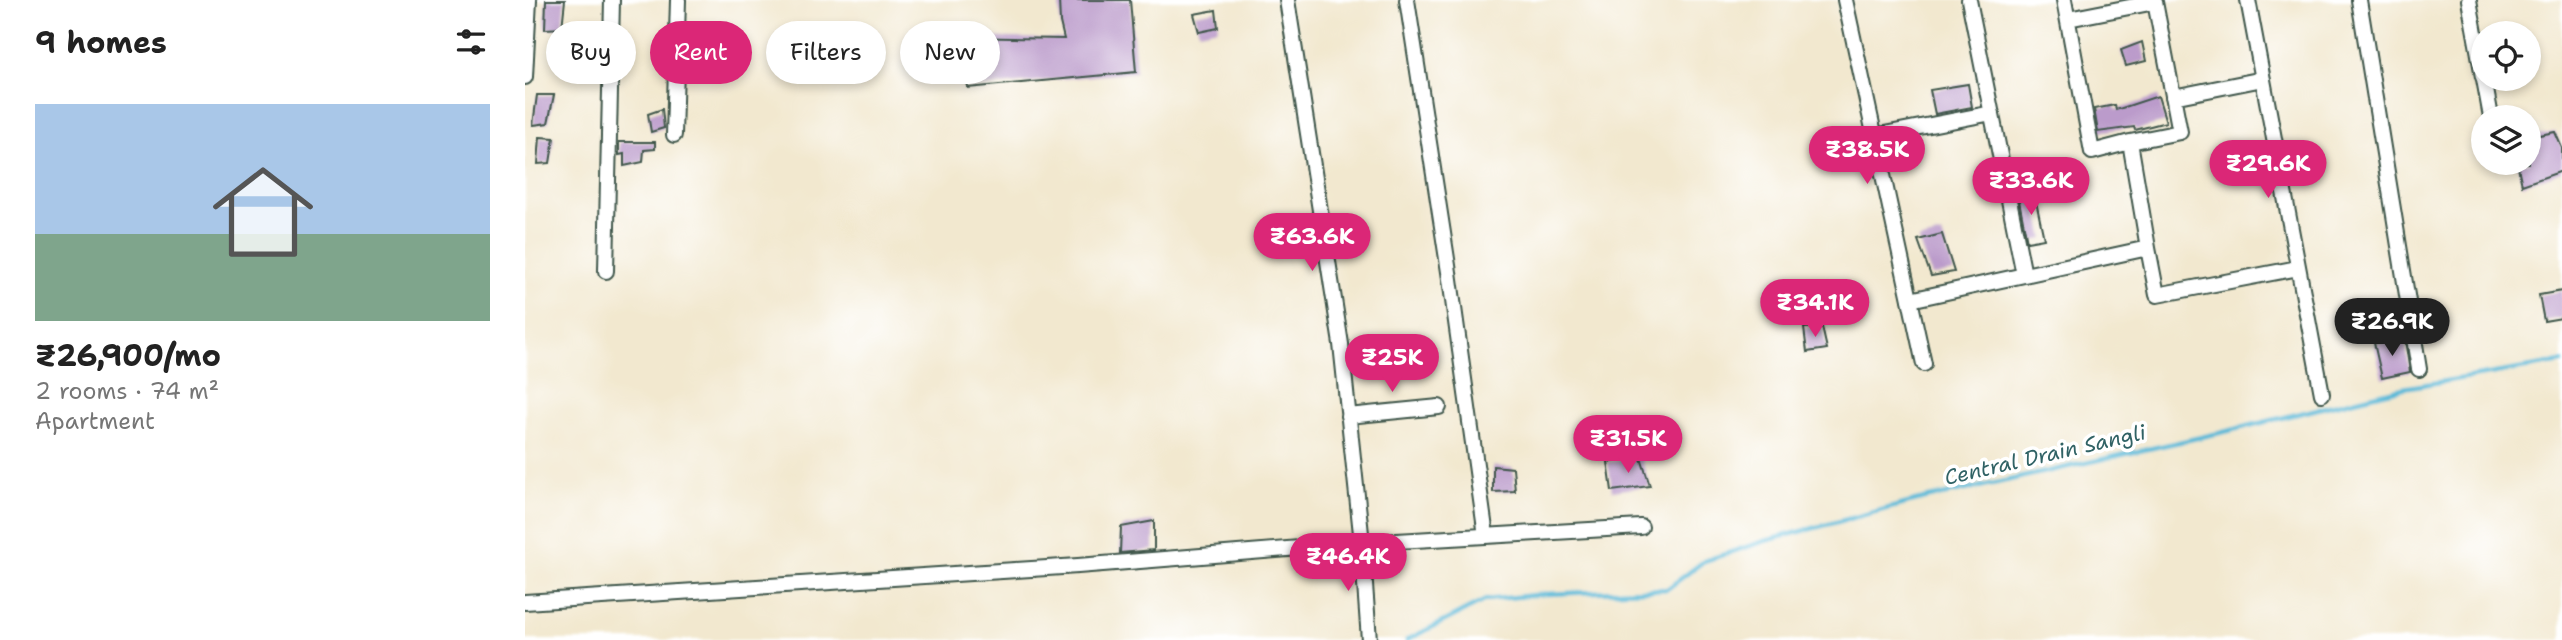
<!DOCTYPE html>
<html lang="en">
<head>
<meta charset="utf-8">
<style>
	:root { --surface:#fff; --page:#f6f6f6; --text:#222; --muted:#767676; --line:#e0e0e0; --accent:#db2777 }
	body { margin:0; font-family:"Shantell Sans",sans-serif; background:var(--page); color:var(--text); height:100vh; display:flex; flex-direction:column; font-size:26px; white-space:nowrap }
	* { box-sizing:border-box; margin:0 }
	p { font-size:23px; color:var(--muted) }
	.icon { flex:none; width:38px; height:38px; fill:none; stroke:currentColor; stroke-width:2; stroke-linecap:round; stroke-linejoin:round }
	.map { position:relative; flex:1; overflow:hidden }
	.details { display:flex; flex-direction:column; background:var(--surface); width:525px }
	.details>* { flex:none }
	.top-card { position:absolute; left:21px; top:21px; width:665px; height:63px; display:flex; gap:14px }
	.tools { position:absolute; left:1946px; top:21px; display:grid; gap:14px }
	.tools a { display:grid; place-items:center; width:70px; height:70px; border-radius:50%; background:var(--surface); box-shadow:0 4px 10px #0003; font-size:35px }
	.price { position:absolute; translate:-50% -60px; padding:0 16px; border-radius:24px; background:var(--accent); color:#fff; font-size:23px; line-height:46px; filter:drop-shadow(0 2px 4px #0008) }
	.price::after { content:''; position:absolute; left:50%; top:42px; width:21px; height:16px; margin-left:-10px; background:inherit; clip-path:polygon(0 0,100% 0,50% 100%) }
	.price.selected { background:#222; color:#fff }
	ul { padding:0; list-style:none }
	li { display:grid; align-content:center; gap:14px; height:371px; padding:0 35px }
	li+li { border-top:2px solid var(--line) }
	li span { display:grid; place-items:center; height:217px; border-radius:0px; color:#555 }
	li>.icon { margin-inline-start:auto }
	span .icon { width:126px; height:126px; fill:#fffc; stroke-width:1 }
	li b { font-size:30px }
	h2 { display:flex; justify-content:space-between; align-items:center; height:84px; padding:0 35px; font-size:30px }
	.tag { padding:0 24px; border-radius:32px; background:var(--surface); box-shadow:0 4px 10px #0003; font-size:24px; line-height:63px }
	.tag.selected { background:var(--accent); color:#fff }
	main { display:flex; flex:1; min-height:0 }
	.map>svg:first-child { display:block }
</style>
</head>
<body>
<main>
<section class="details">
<h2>9 homes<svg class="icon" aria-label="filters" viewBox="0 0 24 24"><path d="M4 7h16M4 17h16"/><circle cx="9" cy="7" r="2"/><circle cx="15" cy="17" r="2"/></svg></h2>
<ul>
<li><span style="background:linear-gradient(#a9c7e8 60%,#7fa58c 0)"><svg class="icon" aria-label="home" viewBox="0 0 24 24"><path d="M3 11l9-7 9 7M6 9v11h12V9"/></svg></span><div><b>₹26,900/mo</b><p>2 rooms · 74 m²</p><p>Apartment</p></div></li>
</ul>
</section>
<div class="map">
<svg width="2037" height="640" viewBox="0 0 2037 640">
	<rect width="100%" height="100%" fill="#fff"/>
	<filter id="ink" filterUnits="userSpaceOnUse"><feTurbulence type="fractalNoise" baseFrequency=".0143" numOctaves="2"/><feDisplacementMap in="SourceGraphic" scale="14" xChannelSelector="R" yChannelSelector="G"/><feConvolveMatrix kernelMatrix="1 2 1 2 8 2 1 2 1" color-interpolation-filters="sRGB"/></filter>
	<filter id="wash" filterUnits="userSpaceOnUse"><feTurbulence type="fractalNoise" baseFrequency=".00686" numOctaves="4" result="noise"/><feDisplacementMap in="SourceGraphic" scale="28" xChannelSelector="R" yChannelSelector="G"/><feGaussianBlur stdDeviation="1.57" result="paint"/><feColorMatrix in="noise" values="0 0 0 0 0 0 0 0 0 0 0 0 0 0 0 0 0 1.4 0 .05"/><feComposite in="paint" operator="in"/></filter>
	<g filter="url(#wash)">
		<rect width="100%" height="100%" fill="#f2e8cf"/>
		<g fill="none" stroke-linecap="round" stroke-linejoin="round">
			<!-- stream -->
			<path stroke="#59b9d8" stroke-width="4.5" d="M882,640L961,600L1020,594L1142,589L1179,561L1240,541L1391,501L1703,431L1878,388L2037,362"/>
		</g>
		<g id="blocks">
			<!-- building -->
			<path fill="#bb9bcb" d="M21,0H40L37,28L20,29Z
				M534,0H605L611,72L443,88L437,37L539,39L535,22Z
				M691,10L693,28L674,32L669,14Z
				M1617,42L1621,61L1601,66L1596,50Z
				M1443,84L1447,107L1410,114L1405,90Z
				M12,95H29L23,123L8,125Z
				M1633,96L1641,122L1610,130L1609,127L1573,132L1569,109L1590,105L1591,110Z
				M137,109L139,128L126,132L123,114Z
				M2030,132L2037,148V171L1997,185L1992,163H2004V137Z
				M15,137L29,138L25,163L13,164Z
				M94,142H130V149L119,150L118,162L99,166V154L94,155Z
				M1509,192L1519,239L1502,242L1493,195Z
				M1417,234L1429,272L1406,276L1393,240Z
				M2037,291V318L2019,321L2014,295Z
				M1297,327L1302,349L1282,352L1279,328Z
				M1880,340L1885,372L1857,378L1849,343Z
				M1116,458L1125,486L1087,491L1083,462Z
				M968,466L988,468L990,491L968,492Z
				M629,521V550L595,553L596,527Z"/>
		</g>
	</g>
	<g filter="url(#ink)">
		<use href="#blocks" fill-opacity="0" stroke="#3f574b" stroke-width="2"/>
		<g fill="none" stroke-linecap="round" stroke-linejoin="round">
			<!-- minor casing -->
			<g stroke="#3f574b" stroke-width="18">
				<path id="minor" d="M762,0L816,344L837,543L844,640
					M882,0L924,272L961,536
					M1320,0L1399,364
					M1444,0L1499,275
					M1539,0L1567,152L1605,142L1623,248
					M1723,0L1797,394
					M1834,0L1894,369
					M1944,0L1958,77
					M1543,19L1630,2L1655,132L1605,142
					M0,77L4,0
					M1959,79L1966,117
					M1648,97L1738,79
					M149,135L153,0
					M1349,136L1467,113
					M81,271L87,0
					M1385,300L1623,248L1632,295L1773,268
					M823,416L914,407
					M0,602L553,566L837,543L1116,527"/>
			</g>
			<!-- minor -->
			<use href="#minor" stroke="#fff" stroke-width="14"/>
		</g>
	</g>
	<g text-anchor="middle" stroke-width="7" stroke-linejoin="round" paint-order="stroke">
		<!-- water labels -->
		<g font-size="21" font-style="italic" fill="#306265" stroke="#fff">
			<text transform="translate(1520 455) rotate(-13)" y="7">Central Drain Sangli</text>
		</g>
	</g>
</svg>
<div class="tools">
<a><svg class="icon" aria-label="locate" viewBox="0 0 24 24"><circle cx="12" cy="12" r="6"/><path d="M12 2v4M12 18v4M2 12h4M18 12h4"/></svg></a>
<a><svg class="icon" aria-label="layers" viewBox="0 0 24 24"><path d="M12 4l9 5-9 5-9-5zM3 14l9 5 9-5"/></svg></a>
</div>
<b class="price" style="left:1342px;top:186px">₹38.5K</b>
<b class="price" style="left:1743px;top:200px">₹29.6K</b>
<b class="price" style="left:1506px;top:217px">₹33.6K</b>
<b class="price" style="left:787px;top:273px">₹63.6K</b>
<b class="price" style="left:1290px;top:339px">₹34.1K</b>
<b class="price selected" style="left:1867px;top:358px">₹26.9K</b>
<b class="price" style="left:867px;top:394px">₹25K</b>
<b class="price" style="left:1103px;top:475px">₹31.5K</b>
<b class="price" style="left:823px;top:593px">₹46.4K</b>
<div class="top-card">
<a class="tag">Buy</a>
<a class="tag selected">Rent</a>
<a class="tag">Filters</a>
<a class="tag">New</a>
</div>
</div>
</main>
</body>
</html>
